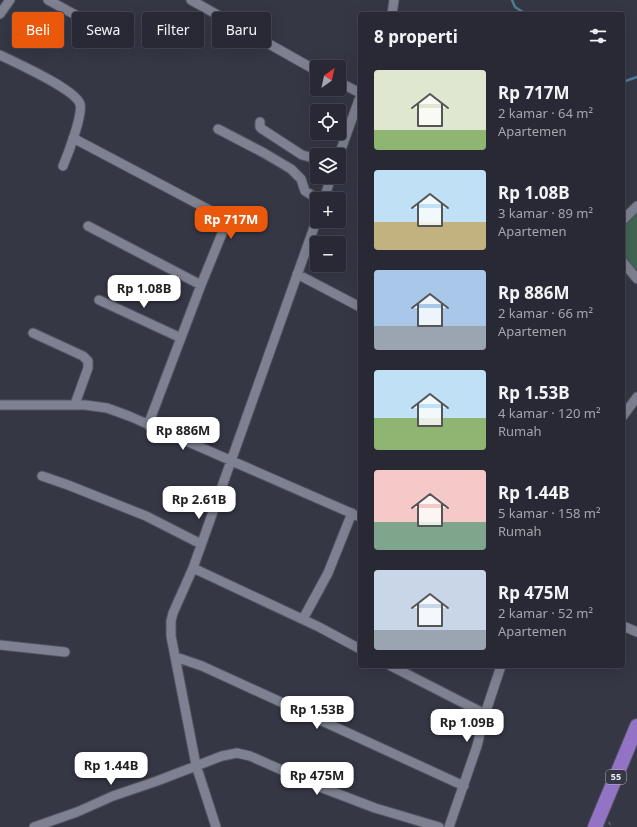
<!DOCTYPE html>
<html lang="id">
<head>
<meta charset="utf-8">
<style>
	:root { --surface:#282934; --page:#30313c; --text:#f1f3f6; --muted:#a5a6ac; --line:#44454f; --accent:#ea580c }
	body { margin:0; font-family:"Noto Sans",sans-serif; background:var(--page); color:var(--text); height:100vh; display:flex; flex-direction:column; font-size:15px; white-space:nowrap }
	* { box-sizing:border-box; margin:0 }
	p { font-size:13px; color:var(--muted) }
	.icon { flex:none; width:22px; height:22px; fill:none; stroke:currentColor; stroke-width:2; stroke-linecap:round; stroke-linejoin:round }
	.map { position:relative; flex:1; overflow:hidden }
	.panel { position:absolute; left:358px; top:12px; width:267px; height:656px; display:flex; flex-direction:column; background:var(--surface); border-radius:4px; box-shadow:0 4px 16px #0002,0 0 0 1px var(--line) }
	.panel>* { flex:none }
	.hud { position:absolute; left:12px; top:12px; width:286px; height:36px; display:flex; gap:8px }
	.needle { width:26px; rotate:33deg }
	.controls { position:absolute; left:310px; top:60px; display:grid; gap:8px }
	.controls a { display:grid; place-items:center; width:36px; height:36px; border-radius:4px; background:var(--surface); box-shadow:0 4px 16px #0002,0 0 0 1px var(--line); font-size:20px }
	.price { position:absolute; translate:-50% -34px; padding:0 9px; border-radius:8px; background:#fff; color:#222; font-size:13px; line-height:26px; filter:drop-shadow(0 1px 2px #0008) }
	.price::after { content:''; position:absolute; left:50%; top:24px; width:12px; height:9px; margin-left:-6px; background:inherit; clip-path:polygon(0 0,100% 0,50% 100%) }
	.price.current { background:var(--accent); color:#fff }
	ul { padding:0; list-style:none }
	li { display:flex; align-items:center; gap:12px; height:100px; padding:0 16px }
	li span { display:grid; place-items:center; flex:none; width:112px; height:80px; border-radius:4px; color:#555 }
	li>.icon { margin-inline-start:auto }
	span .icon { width:48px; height:48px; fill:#fffc; stroke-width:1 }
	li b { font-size:17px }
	h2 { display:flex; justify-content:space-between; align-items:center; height:48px; padding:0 16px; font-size:17px }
	.tag { padding:0 14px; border-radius:4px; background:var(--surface); box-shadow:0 4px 16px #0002,0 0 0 1px var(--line); font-size:14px; line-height:36px }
	.tag.current { background:var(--accent); color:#fff }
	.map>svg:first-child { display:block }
</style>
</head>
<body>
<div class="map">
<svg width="637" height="827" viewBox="0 0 637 827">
	<rect width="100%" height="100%" fill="#353745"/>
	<!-- green -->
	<path fill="#426553" d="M637,212V271L623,255V226Z"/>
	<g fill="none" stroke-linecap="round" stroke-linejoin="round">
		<!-- stream -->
		<path stroke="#4f7c95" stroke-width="2.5" d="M512,0L515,7L526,14
			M623,82L637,77"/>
		<!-- minor casing -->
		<g stroke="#525460" stroke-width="11">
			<path id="minor" d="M48,0L96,26
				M191,0L317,71
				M0,14L10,0
				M392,14L394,0
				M0,55C16,63 75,89 80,104C83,115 68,154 63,166
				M339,82L360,93
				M260,122V127L262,129L302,155L317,159
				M218,129L264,153L291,169L301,179L305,191L318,199
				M73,138L215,213L223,221V231L201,285L148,425
				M339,155L360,97
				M324,199L331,177
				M623,220L637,206
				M88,226L201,285
				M623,262L637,279
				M297,274L360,307
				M99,300L181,338
				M33,333L83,356L88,361V368L75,404
				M0,405H85L107,408L129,416L360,517
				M623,416L637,397
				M42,476L68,485L146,516L201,544
				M193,568L319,627L360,649
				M303,619L328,573L352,513
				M623,626L637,632
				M0,645L65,652
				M176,657L202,666L464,786
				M391,666L485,714
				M34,827L77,812L113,796L157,781L222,756L237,753L250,756L320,787L375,808L439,827
				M216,827L196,765L171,636V621L173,613L193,568L317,219
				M449,827L477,746L485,714L501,666"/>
		</g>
		<!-- highway casing -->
		<g stroke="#525460" stroke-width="16">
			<path id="highway" d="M595,827L637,726"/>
		</g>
		<!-- path -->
		<path stroke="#6c6e7b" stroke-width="1.5" stroke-dasharray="3 2" stroke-linecap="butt" d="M609,822L611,827"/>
		<!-- minor -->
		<use href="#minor" stroke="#7e8191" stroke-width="9"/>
		<!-- highway -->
		<use href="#highway" stroke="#9373c5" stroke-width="14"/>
	</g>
	<g text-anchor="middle" stroke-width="3" stroke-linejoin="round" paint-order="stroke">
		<!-- shield labels -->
		<rect fill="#353745" stroke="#b4b6c1" stroke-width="1" x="606" y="770" width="20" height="14" rx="3"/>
		<g font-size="9" font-weight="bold" fill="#ebedf6">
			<text x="616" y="780">55</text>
		</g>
	</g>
</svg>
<div class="controls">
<a><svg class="needle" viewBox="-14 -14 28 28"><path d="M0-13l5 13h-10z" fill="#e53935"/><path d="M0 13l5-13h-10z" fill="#a5a6ac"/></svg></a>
<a><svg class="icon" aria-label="locate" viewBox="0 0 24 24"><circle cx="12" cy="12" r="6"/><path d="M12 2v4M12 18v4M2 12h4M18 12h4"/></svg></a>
<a><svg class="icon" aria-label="layers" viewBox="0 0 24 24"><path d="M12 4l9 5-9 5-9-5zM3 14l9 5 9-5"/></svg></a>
<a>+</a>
<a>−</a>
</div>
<b class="price current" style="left:231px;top:240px">Rp 717M</b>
<b class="price" style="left:144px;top:309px">Rp 1.08B</b>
<b class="price" style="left:183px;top:451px">Rp 886M</b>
<b class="price" style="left:199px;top:520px">Rp 2.61B</b>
<b class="price" style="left:317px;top:730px">Rp 1.53B</b>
<b class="price" style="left:467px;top:743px">Rp 1.09B</b>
<b class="price" style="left:111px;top:786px">Rp 1.44B</b>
<b class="price" style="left:317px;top:796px">Rp 475M</b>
<div class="hud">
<a class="tag current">Beli</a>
<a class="tag">Sewa</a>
<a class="tag">Filter</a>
<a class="tag">Baru</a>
</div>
<section class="panel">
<h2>8 properti<svg class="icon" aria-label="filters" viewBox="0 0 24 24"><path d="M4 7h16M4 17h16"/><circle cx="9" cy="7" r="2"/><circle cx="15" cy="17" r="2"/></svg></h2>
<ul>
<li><span style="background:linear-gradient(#dfe7d0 75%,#8fb573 0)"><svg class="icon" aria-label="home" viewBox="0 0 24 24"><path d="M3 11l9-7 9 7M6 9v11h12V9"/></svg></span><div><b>Rp 717M</b><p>2 kamar · 64 m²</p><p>Apartemen</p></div></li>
<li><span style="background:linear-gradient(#bfe0f5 65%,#c2b280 0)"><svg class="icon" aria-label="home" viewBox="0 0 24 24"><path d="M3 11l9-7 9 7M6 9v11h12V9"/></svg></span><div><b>Rp 1.08B</b><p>3 kamar · 89 m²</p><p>Apartemen</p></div></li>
<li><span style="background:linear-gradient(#a9c7e8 70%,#9aa5b1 0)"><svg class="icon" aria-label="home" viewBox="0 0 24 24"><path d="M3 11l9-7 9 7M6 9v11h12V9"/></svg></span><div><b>Rp 886M</b><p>2 kamar · 66 m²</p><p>Apartemen</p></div></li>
<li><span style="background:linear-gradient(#bfe0f5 60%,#8fb573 0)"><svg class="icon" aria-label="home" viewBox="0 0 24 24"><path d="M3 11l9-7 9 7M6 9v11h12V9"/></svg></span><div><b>Rp 1.53B</b><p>4 kamar · 120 m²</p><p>Rumah</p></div></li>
<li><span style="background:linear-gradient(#f6c9c9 65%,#7fa58c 0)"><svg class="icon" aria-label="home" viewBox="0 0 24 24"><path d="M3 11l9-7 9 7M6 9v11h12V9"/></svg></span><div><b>Rp 1.44B</b><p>5 kamar · 158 m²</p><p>Rumah</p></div></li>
<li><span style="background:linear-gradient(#c9d6e8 75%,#9aa5b1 0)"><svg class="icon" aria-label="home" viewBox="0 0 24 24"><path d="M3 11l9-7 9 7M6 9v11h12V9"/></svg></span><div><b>Rp 475M</b><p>2 kamar · 52 m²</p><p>Apartemen</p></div></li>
</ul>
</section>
</div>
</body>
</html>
